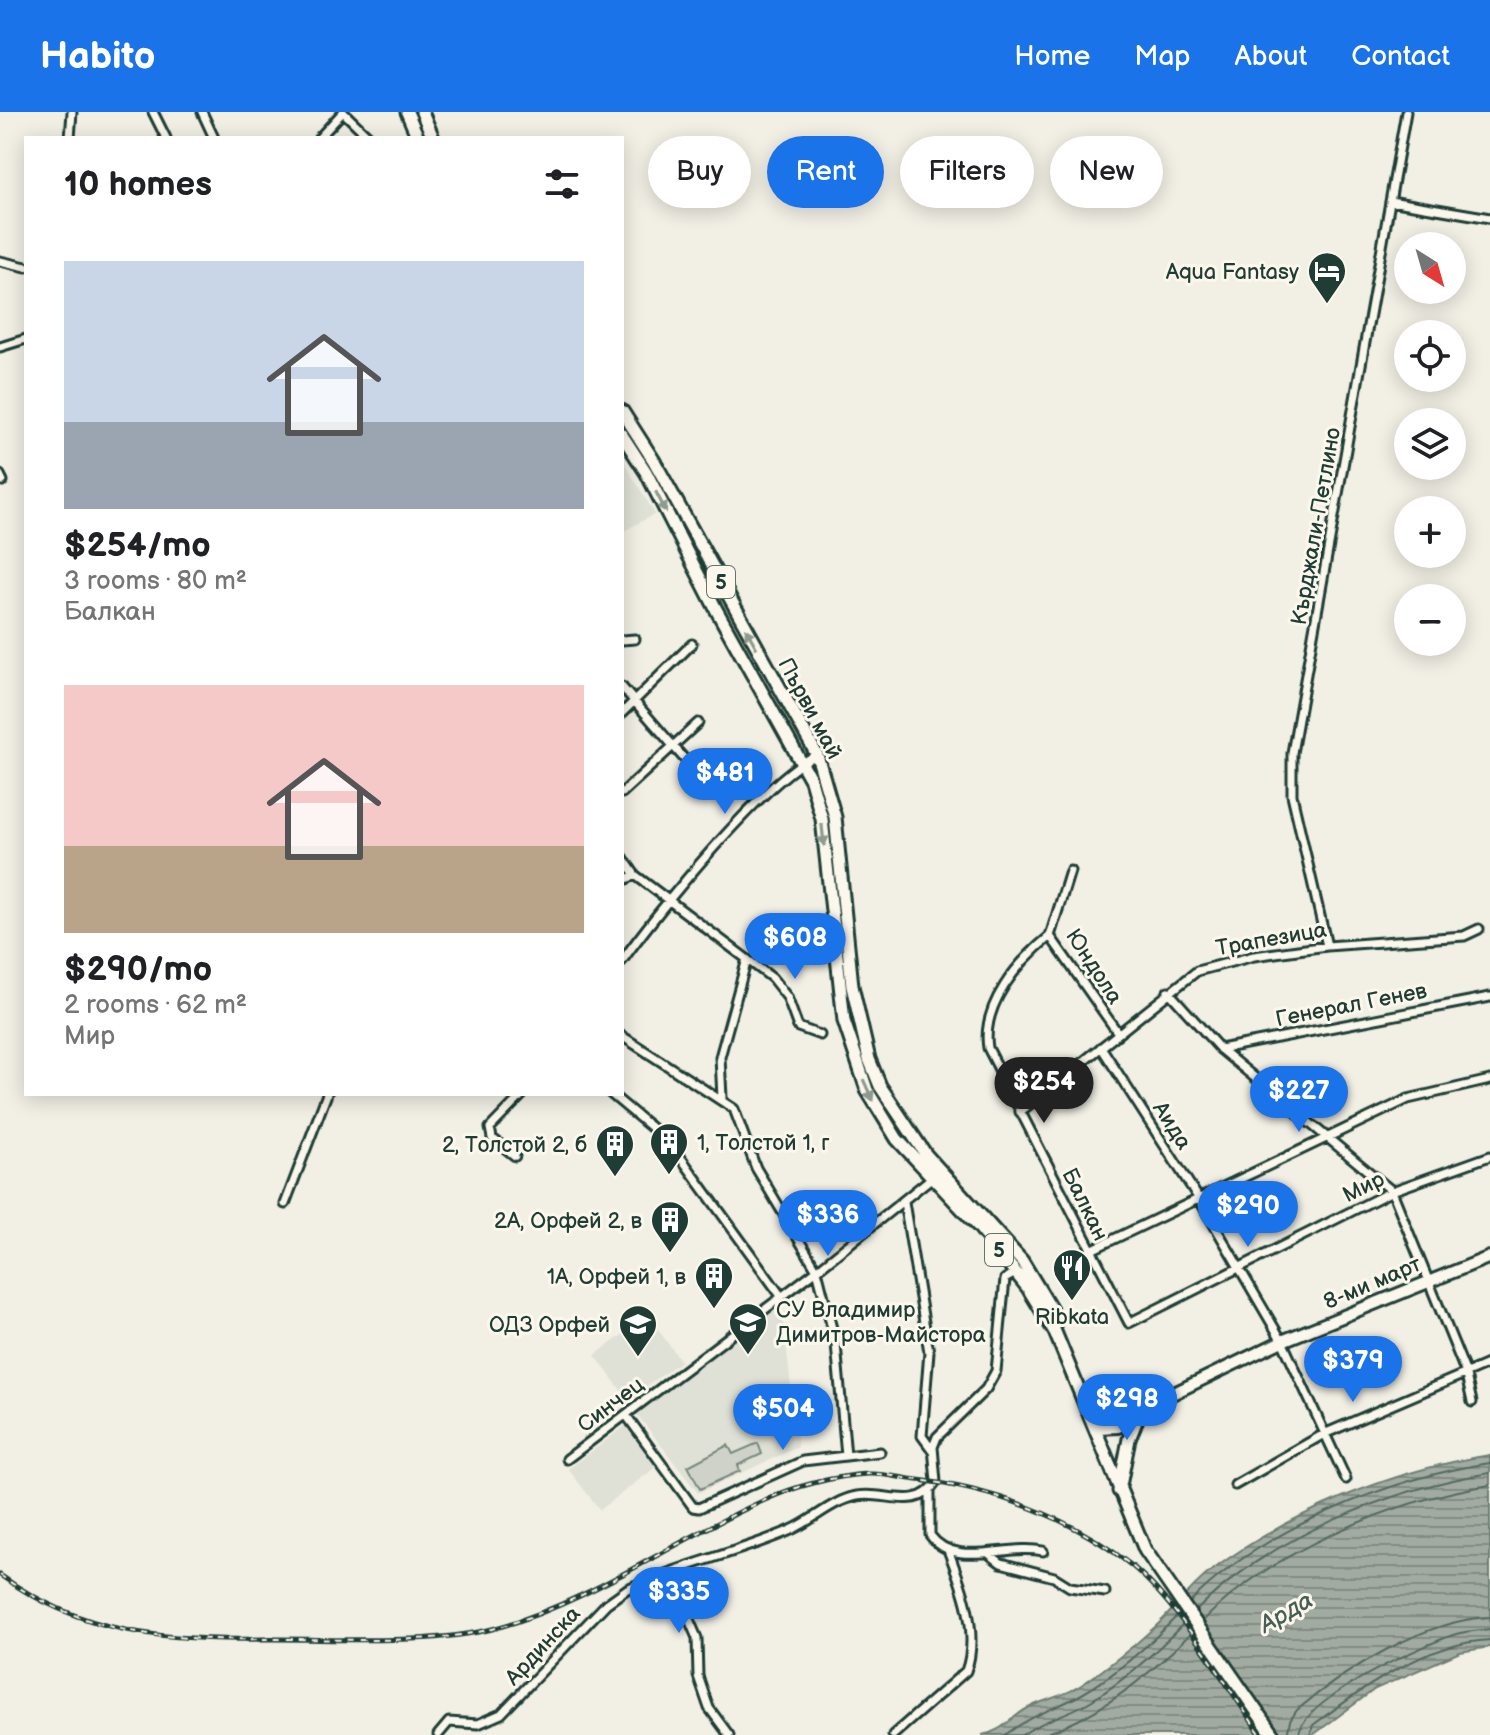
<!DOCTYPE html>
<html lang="en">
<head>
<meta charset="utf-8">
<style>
	:root { --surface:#fff; --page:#f2f2f2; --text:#202124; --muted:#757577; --accent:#1a73e8 }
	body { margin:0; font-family:"Balsamiq Sans",sans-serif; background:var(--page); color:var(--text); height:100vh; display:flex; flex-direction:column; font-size:30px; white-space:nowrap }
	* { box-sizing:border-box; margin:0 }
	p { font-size:26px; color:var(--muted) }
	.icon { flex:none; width:44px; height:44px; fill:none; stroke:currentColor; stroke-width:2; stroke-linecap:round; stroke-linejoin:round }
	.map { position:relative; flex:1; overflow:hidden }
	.side { position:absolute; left:24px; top:24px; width:600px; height:960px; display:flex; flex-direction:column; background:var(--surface); border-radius:0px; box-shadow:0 4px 20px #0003 }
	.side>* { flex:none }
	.top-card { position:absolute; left:648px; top:24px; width:722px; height:72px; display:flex; gap:16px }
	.needle { width:52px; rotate:143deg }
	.controls { position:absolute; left:1394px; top:120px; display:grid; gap:16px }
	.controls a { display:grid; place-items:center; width:72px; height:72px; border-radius:50%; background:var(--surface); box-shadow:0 4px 20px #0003; font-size:40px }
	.price { position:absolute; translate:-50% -68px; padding:0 18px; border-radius:28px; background:var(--accent); color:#fff; font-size:26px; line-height:52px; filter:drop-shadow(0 2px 4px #0008) }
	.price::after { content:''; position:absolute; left:50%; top:48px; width:24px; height:18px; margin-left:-12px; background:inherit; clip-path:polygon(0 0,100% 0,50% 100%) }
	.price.on { background:#222; color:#fff }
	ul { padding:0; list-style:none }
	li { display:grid; align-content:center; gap:16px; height:424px; padding:0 40px }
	li span { display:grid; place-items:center; height:248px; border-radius:0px; color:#555 }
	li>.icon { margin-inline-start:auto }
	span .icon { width:144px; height:144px; fill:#fffc; stroke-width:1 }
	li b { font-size:34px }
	h2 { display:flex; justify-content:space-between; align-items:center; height:96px; padding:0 40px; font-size:34px }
	.chip { padding:0 28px; border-radius:36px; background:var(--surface); box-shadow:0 4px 20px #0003; font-size:28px; line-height:72px }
	.chip.on { background:var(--accent); color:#fff }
	header { display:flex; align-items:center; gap:48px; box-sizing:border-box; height:112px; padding:0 40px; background:var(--accent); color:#fff }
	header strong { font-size:38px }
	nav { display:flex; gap:44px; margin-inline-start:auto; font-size:28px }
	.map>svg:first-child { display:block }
</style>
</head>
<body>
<header>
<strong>Habito</strong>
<nav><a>Home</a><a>Map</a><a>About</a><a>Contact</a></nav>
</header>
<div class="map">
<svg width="1490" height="1623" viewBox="0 0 1490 1623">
	<defs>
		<pattern id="water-rules" width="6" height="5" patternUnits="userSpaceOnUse" patternTransform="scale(2)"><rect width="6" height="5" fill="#a2aba1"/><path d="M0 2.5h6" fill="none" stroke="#838c84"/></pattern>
	</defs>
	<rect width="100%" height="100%" fill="#f2f0e5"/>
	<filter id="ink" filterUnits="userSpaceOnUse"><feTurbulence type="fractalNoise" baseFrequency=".0125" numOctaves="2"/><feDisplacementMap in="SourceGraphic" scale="16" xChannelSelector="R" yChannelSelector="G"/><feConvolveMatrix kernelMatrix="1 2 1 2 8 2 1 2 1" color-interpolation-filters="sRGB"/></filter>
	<g filter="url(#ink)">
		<!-- built -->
		<path fill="#e0e1d6" d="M622,347L655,402L622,420Z
			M781,1189L798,1335L698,1381L635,1300Z
			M648,1204L681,1249L628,1288L595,1243Z
			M629,1311L660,1352L600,1398L568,1357Z"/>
		<!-- grass -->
		<path fill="#cfd2c8" stroke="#77887e" stroke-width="2" d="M758,1331L762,1342L738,1353L740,1359L700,1377L688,1354L728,1333L733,1342Z"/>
		<!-- water -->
		<path fill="url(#water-rules)" stroke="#6e7f75" stroke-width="2" d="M1490,1343V1535L1460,1540L1375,1577L1313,1623H982C1002,1620 1011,1605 1028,1596C1044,1587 1064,1585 1083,1572C1108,1555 1133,1535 1155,1515C1174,1498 1190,1475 1211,1459C1290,1400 1393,1358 1490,1343Z"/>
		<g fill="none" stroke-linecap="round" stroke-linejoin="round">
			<!-- shore -->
			<path stroke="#536960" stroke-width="2" d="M1190,1490C1262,1417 1390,1366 1490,1351
				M1196,1499C1266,1427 1392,1376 1490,1361
				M1203,1509C1271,1439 1394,1388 1490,1373
				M1005,1623C1033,1602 1053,1598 1082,1582C1117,1562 1152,1530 1180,1501
				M1022,1623C1042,1608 1067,1603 1089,1590C1123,1570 1158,1538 1185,1510
				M1042,1623C1099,1605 1151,1562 1192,1520
				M1287,1623L1290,1609L1297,1598C1346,1557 1424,1508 1490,1505
				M1299,1623C1301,1588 1421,1534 1453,1523C1464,1519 1478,1518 1490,1517
				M1310,1623L1313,1613C1363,1576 1425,1531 1490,1528"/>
			<!-- street casing -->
			<g stroke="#1f3d34" stroke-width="13">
				<path id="street" d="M153,0L166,26
					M202,0L214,26
					M70,26L72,0
					M319,26L343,0L370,26
					M1390,89L1490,106
					M0,149L26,155
					M0,235L26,227
					M0,363L3,369
					M622,528L635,527
					M622,575L707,673
					M622,601L692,532
					M622,681L698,611
					M622,744L635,763L772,866L787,885L798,915L820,923
					M1070,759L1050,824L1118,921
					M622,769L635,763
					M1050,824C1018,850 981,893 988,936L1129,1211L1392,1079L1490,1044
					M1327,834L1292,683V641L1406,0
					M622,849C656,801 768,663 817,643
					M1168,879L1220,937L1392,1079L1465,1259L1472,1290
					M622,924L734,997L756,1056L817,1158L836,1232L846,1344
					M1101,935L1199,1087L1282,1229L1346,1367
					M1220,937L1490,885
					M611,982L671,1032L781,1184
					M722,986L720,945L747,847
					M1020,1000L1197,859L1254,844L1327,834L1464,824L1479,817
					M515,1044L492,1026L490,1016L523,982
					M904,1090L929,1240L922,1324L933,1339
					M285,1092L327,982
					M1089,1139L1408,987L1490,968
					M626,1303L693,1395L699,1396L803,1349L880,1340
					M567,1347L817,1158L935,1063
					M1235,1373L1324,1322L1490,1251
					M930,1379V1423C955,1458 1006,1431 1043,1439
					M988,1441L1001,1451L1054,1465L1070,1475L1105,1480
					M669,1461L697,1526L698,1564L709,1596L729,1623
					M438,1623L449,1610L478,1612L501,1602L606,1492L627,1477C680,1453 738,1441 791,1418C814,1408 831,1389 857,1384C886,1379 918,1400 936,1370L933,1335L937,1325L986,1277L996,1259L1005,1167L1017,1160
					M893,1623L966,1559C980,1521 962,1474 948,1438"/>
			</g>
			<!-- secondary casing -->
			<g stroke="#1f3d34" stroke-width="16">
				<path id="secondary" d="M1097,1316L1118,1315L1141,1297L1282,1229L1490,1145
					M1097,1316L1120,1300L1141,1297"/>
			</g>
			<!-- primary casing -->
			<g stroke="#1f3d34" stroke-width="17">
				<path id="primary" d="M407,0L418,26
					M422,0L433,26
					M622,299L654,349L817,643L835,705L852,874L869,947L880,974L926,1043L1022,1149L1051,1197L1054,1215
					M622,323L646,360L717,499L811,668L822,707L844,909L867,978L897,1027L979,1115L1028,1176L1055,1220L1145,1438L1273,1623
					M1087,1293L1120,1300
					M1119,1379L1129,1327L1141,1297"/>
			</g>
			<!-- street -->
			<use href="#street" stroke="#fbf7ec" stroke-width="7"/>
			<!-- secondary -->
			<use href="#secondary" stroke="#fbf7ec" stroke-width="10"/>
			<!-- primary -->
			<use href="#primary" stroke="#fbf7ec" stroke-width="11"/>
			<!-- rail casing -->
			<g stroke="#1f3d34" stroke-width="5">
				<path id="rail" d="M0,1463C82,1522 165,1529 263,1527C333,1526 429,1534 496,1516C593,1489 674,1428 765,1388C795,1374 835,1364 868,1362C882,1361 897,1365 910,1367C990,1376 1069,1403 1132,1454C1180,1494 1224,1571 1261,1623"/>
			</g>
			<!-- rail -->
			<use href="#rail" stroke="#fbf7ec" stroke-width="2" stroke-dasharray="6" stroke-linecap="butt"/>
		</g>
		<!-- one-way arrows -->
		<defs><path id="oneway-solid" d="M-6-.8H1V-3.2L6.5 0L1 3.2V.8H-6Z" transform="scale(2)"/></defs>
		<g fill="#8d9a90">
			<use href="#oneway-solid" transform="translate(661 390) rotate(63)"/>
			<use href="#oneway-solid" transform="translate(751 526) rotate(-119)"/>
			<use href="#oneway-solid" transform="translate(823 723) rotate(84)"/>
			<use href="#oneway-solid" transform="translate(868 978) rotate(66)"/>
		</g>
	</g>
	<!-- icons -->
	<defs>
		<g id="hotel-pin" transform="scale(2)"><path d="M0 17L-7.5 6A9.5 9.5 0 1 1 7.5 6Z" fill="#1f3d34" stroke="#fbf7ec"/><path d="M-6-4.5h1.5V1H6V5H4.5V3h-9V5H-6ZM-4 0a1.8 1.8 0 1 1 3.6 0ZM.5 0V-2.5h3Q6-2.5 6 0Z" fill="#fff"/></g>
		<g id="building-pin" transform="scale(2)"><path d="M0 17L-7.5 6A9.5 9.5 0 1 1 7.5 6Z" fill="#1f3d34" stroke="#fbf7ec"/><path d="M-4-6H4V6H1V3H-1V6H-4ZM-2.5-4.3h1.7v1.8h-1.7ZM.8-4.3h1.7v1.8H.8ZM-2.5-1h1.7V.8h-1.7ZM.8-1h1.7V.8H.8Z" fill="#fff"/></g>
		<g id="restaurant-pin" transform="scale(2)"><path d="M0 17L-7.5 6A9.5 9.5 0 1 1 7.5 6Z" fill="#1f3d34" stroke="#fbf7ec"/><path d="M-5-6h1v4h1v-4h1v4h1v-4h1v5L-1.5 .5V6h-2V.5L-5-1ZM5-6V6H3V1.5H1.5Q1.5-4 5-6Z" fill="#fff"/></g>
		<g id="school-pin" transform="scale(2)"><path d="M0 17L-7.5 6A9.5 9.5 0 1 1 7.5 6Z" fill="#1f3d34" stroke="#fbf7ec"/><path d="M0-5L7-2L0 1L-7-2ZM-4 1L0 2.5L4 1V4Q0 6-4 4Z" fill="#fff"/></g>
	</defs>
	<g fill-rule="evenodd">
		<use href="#hotel-pin" x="1327" y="159"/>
		<use href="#building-pin" x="669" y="1030"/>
		<use href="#building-pin" x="615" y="1032"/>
		<use href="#building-pin" x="670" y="1108"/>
		<use href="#restaurant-pin" x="1072" y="1156"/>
		<use href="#building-pin" x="714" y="1164"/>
		<use href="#school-pin" x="748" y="1210"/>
		<use href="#school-pin" x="638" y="1212"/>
	</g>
	<g text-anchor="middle" stroke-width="6" stroke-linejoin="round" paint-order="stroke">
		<!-- shield labels -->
		<g fill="#fbf7ec" stroke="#61756b" stroke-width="2">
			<rect x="707" y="454" width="28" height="32" rx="6"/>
			<rect x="985" y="1122" width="28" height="32" rx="6"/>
		</g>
		<g font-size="20" font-weight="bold" fill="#1f3d34">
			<text x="721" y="477">5</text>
			<text x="999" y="1145">5</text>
		</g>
		<!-- poi labels -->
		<g font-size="22" fill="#1f3d34" stroke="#fbf7ec" text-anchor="end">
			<text x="1299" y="167">Aqua Fantasy</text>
			<text x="697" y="1038" text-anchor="start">1, Толстой 1, г</text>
			<text x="587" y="1040">2, Толстой 2, б</text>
			<text x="642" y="1116">2А, Орфей 2, в</text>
			<text x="686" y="1172">1А, Орфей 1, в</text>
			<text x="776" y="1205" text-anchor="start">СУ Владимир<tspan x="776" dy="25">Димитров-Майстора</tspan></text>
			<text x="1072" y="1212" text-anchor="middle">Ribkata</text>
			<text x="610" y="1220">ОДЗ Орфей</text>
		</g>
		<!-- street labels -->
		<g font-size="22" fill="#1f3d34" stroke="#fbf7ec">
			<text transform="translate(1315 414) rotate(-80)" y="8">Кърджали-Петлино</text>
			<text transform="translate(811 596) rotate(62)" y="8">Първи май</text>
			<text transform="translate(1271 826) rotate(-10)" y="8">Трапезица</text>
			<text transform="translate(1095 854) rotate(57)" y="8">Юндола</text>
			<text transform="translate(1351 892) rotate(-11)" y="8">Генерал Генев</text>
			<text transform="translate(1173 1013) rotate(57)" y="8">Аида</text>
			<text transform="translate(1363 1074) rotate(-26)" y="8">Мир</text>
			<text transform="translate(1086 1092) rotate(64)" y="8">Балкан</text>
			<text transform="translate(1372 1170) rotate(-23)" y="8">8-ми март</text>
			<text transform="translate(610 1292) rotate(-37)" y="8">Синчец</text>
			<text transform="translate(542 1533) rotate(-47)" y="8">Ардинска</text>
		</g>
		<!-- water labels -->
		<g font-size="24" font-style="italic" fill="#465e55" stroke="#fbf7ec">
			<text transform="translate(1286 1500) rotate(-30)" y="8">Арда</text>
		</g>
	</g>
</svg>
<div class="controls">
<a><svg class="needle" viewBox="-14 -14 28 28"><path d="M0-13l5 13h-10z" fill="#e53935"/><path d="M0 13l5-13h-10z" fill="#757577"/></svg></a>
<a><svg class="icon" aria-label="locate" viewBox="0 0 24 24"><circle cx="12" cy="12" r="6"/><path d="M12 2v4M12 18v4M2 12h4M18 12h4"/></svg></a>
<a><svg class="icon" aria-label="layers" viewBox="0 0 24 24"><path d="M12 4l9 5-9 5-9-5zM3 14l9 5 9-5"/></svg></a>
<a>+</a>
<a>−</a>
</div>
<b class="price" style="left:725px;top:704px">$481</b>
<b class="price" style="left:795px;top:869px">$608</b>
<b class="price on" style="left:1044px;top:1013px">$254</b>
<b class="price" style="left:1299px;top:1022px">$227</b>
<b class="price" style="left:1248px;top:1137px">$290</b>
<b class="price" style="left:828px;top:1146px">$336</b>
<b class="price" style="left:1353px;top:1292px">$379</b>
<b class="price" style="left:1127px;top:1330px">$298</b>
<b class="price" style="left:783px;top:1340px">$504</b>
<b class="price" style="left:679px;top:1523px">$335</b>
<div class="top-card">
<a class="chip">Buy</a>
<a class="chip on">Rent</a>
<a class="chip">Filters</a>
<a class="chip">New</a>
</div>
<section class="side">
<h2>10 homes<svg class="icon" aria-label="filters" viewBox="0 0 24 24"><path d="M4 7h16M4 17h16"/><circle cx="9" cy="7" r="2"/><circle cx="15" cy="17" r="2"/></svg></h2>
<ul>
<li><span style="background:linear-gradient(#c9d6e8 65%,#9aa5b1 0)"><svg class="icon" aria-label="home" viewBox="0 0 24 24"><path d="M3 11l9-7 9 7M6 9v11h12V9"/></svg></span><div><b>$254/mo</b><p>3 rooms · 80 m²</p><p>Балкан</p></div></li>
<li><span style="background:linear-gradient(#f6c9c9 65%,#b9a48a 0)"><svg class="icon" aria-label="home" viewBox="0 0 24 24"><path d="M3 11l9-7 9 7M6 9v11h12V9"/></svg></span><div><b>$290/mo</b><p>2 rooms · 62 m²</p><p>Мир</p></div></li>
</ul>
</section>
</div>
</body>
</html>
